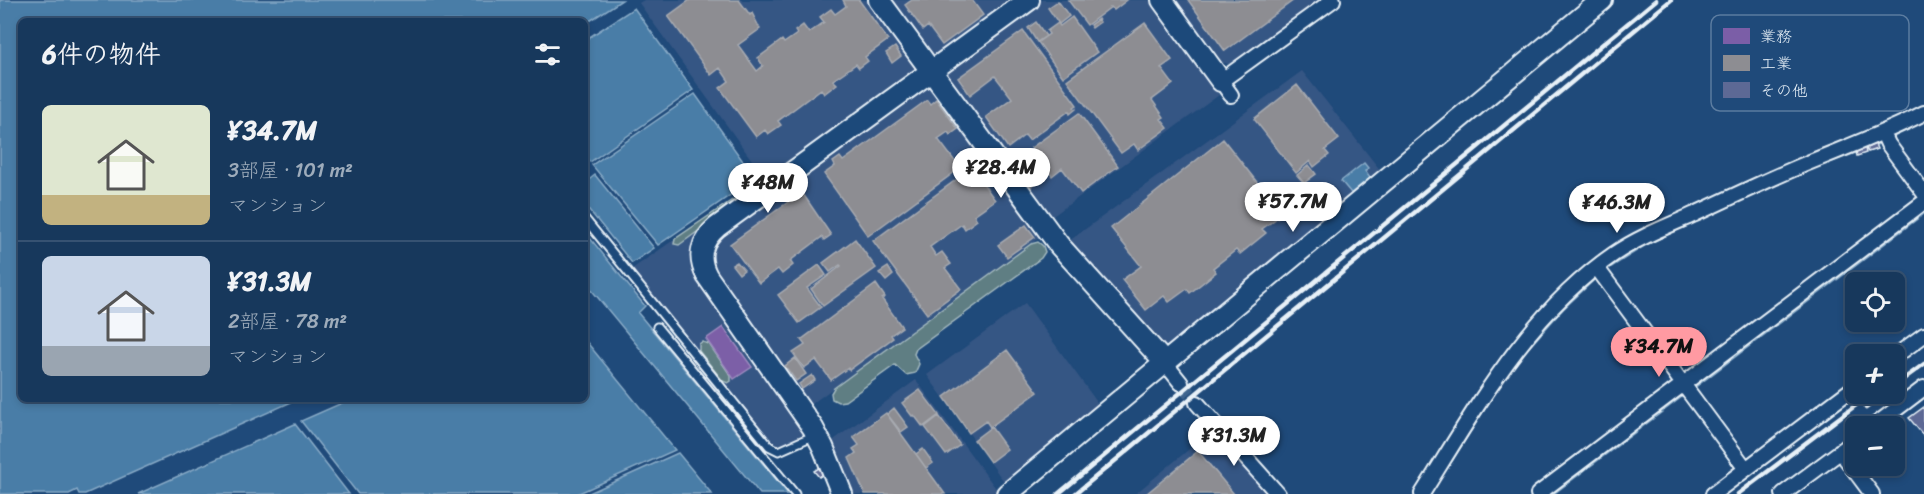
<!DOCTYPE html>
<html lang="ja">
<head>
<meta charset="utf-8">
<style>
	:root { --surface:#17385c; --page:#203f62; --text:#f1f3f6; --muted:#9eacbb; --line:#365272; --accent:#ff9aa2 }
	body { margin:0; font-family:Sriracha,"Klee One",sans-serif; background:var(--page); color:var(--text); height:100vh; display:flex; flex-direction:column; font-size:22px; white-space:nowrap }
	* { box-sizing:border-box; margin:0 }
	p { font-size:20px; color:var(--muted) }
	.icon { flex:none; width:33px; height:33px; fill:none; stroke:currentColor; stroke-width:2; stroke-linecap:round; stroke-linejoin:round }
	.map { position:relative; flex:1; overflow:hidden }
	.side { position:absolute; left:18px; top:18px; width:570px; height:384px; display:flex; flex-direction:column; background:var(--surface); border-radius:9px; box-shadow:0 3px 9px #0003,0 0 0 2px var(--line) }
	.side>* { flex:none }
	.buttons { position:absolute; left:1845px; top:272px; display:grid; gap:12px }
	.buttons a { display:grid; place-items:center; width:60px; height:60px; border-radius:9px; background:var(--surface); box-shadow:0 3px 9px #0003,0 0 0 2px var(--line); font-size:30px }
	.price { position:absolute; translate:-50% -51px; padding:0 14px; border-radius:21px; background:#fff; color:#222; font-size:20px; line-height:39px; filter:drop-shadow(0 2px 3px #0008) }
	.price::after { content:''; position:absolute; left:50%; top:36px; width:18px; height:14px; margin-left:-9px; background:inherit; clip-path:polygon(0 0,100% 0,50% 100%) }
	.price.current { background:var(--accent); color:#111 }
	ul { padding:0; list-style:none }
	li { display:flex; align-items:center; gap:18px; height:150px; padding:0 24px }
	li+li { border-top:2px solid var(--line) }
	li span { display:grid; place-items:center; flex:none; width:168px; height:120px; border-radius:9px; color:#555 }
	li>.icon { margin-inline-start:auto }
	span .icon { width:72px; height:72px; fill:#fffc; stroke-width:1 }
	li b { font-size:26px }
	h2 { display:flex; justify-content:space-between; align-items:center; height:72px; padding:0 24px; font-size:26px }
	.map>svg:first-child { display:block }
</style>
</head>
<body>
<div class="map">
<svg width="1924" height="494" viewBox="0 0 1924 494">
	<rect width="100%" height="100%" fill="#1f4a7a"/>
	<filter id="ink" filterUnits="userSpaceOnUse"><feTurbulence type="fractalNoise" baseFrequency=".0167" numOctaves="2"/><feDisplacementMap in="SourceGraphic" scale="12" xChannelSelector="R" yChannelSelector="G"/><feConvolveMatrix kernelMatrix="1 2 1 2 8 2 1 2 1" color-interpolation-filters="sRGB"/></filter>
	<g filter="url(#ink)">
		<!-- built -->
		<path fill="#365684" d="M644,0H1150L1219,95L1035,229L1040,237L795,416L806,433L777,447L632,269L764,177L639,3Z
			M1174,0H1322L1233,65L1220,62Z
			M1302,71L1381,171L1169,347L1163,346L1069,241Z
			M1025,303L1099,405L1005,483L927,375Z
			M916,380L997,490L992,494H854L831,442Z
			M1211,429L1268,494H1135L1187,451Z"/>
		<!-- green -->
		<path fill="#5e7e83" stroke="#a3b8be" stroke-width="1.5" d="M741,194L742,196L741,200L679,245L674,244L675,239Z
			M1038,242L1043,246L1045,252L1041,258L916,349L914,354L919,364L915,373L906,375L895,365L845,401L838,402L832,399L831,393L834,388L1031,244Z
			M702,342L709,344L731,376V381L728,383L723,381L699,351V344Z"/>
		<!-- water -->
		<path fill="#497da7" stroke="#89abc7" stroke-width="1.5" d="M0,0H622L585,24V21H21V399H298L85,494H79L77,490L69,494H0Z
			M634,8L693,90L590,162L585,156V40Z
			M695,94L755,178L658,245L592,165Z
			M1364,163L1368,168L1365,171L1370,178L1351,193L1341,181Z
			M595,175L654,248L632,263L585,205V183Z
			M585,232L645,306L638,313L788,494H760L585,282Z
			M585,340L675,450L577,494H358L301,421L351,399H585Z
			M295,424L349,494H138Z
			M678,453L712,494H587Z"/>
		<!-- offices -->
		<path fill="#7b5ea7" stroke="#9c8abf" stroke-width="1.5" d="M723,327L752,367L734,379L706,339Z"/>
		<!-- industry -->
		<path fill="#8d8d92" stroke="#a8abb1" stroke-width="1.5" d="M690,0H739L750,15L752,13L760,29L738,45L757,71L763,66L758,58L782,40L784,43L797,34L795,31L803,25L809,33L824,22L820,17L831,9L835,14L846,6L843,0H859L888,40L865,57L868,61L859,68L856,64L833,80L837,84L824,94L821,89L778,121L781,125L768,134L765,130L756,137L720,88L729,81L720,68L711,75L668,16Z
			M912,0H972L983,15L942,45L928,26L923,30L905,5Z
			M1068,0H1127L1114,10L1111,7L1087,25Z
			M1188,0H1294L1225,51Z
			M1058,1L1069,16L1059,24L1048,8Z
			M1072,17L1097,52L1063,77L1038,42L1049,34L1047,31L1058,23L1060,26Z
			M1098,19L1100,22L1092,28L1090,25Z
			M1036,22L1046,36L1037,42L1028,28Z
			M1145,23L1172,60L1161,68L1173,84L1152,100L1164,117L1161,119L1168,128L1138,150L1134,144L1121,153L1067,80Z
			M1023,31L1077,105L1074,107L1076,109L1070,114L1069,111L1029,140L1025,135L1008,148L986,117L1012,98L995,76L970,95L958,78Z
			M895,47L901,56L892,63L886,53Z
			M1297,85L1339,139L1325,150L1329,155L1314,167L1310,161L1296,173L1254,119Z
			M936,99L958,129L950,135L948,132L938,139L960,168L868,236L824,174L835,166L833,162L840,157L843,161L927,100L930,104Z
			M1079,113L1118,166L1081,193L1062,168L1052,176L1031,148Z
			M1223,139L1282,214L1262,229L1266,233L1240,254L1236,250L1213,268L1216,272L1190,293L1187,289L1169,302L1164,296L1146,310L1122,280L1141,266L1111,228Z
			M1020,156L1025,163L1022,166L1017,159Z
			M1309,165L1316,174L1304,183L1297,175Z
			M972,168L995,200L974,215L977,220L965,229L962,224L930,247L936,256L942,252L951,264L945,268L961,289L927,314L873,241Z
			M1029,174L1035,183L1031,186L1025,178Z
			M799,188L831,235L824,240L822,237L790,261L793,265L782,274L778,269L759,283L730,244L788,202L785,198Z
			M1026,225L1035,237L1007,257L998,245Z
			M855,239L876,268L823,306L811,289L841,266L840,265L830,272L823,263Z
			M737,262L744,270L739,274L732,265Z
			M819,265L826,275L807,288L821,307L799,323L778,295Z
			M888,267L893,275L886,281L879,273Z
			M876,284L885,297L882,299L902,327L891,335L893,338L849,370L848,368L831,380L816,360L804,368L793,353L805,345L801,340Z
			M1007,350L1038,392L990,427L986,421L969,433L944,397Z
			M795,358L806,374L796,381L785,366Z
			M812,375L815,380L802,389L799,384Z
			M920,390L939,415L923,427L914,415L912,416L902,403Z
			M894,408L908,427L901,432L887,414Z
			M886,413L945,494H865L849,458L856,453L853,449L859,445L853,437Z
			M939,416L960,445L946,455L925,427Z
			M991,427L1007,449L990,462L974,440Z
			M923,449L933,463L926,468L916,454Z
			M1198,451L1234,494H1146Z"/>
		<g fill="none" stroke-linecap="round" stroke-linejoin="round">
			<!-- stream -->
			<path stroke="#89abc7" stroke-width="4.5" d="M1892,136L1911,127
				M1826,163L1880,142
				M1610,266L1643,245L1676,229
				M1529,345L1563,307L1595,277
				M1693,387L1924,212
				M1445,469L1494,392
				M1551,494L1682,395"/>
		</g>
		<!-- building -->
		<path fill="#5d6995" stroke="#e8f1f8" stroke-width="1.5" d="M1875,144L1877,149L1868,152L1866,148Z
			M1865,148L1866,153L1857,156L1856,152Z
			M1924,407V434L1923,435L1909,418Z
			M819,468L824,474L819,477L814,471Z"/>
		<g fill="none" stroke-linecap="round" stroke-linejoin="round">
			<!-- street-tunnel -->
			<path stroke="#3d638d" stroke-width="14" stroke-dasharray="14 7" stroke-linecap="butt" d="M1181,383L1197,403"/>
			<!-- lane casing -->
			<g stroke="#e8f1f8" stroke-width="11">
				<path id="lane" d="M585,219L769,446L779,451L815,435
					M657,327L795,494"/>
			</g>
			<!-- street casing -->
			<g stroke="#e8f1f8" stroke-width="18">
				<path id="street" d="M1231,95L1221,81L1333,0
					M1883,133L1888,144L1924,193
					M1597,268L1746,469
					M1894,357L1924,335
					M1165,363L1181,383
					M1197,403L1278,494
					M1874,426L1924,388
					M1840,451L1872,494
					M1422,494C1476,408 1528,313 1614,254C1639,237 1668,226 1695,214C1731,197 1767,180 1803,165C1844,148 1885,133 1924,113
					M1538,494L1924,202
					M1713,494L1856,386
					M1783,494L1856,440"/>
			</g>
			<!-- secondary casing -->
			<g stroke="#e8f1f8" stroke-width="24">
				<path id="secondary" d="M879,0L1059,245L1165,363
					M1162,0L1221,81
					M842,494L823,447L813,428L707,276C697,257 701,241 717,227L1029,0
					M1007,494L1602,0"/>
			</g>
			<!-- lane -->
			<use href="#lane" stroke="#1f4a7a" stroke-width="7"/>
			<!-- street -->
			<use href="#street" stroke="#1f4a7a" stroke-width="14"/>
			<!-- secondary -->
			<use href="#secondary" stroke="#1f4a7a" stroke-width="20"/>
			<!-- rail -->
			<path stroke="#e8f1f8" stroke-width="4.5" d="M1894,386L1924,364
				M1866,408L1885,393
				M1058,494L1656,0
				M1075,494L1671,0
				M1738,494L1872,393"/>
		</g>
	</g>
	<!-- legend -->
	<rect x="1711" y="15" width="198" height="96" rx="9" fill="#1f4a7a" stroke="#5b7ca0" stroke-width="1.5"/>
	<rect x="1723" y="28" width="27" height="16" fill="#7b5ea7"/>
	<rect x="1723" y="55" width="27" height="16" fill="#8d8d92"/>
	<rect x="1723" y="82" width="27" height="16" fill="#5d6995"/>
	<g font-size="16" fill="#e8f1f8">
		<text x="1760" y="42">業務</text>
		<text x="1760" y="69">工業</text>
		<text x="1760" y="96">その他</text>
	</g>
</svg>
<div class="buttons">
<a><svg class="icon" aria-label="locate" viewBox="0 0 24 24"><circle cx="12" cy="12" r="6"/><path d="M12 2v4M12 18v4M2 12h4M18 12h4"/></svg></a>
<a>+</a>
<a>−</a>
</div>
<b class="price" style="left:1001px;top:199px">¥28.4M</b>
<b class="price" style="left:768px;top:214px">¥48M</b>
<b class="price" style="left:1293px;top:233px">¥57.7M</b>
<b class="price" style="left:1617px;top:234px">¥46.3M</b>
<b class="price current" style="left:1659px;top:378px">¥34.7M</b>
<b class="price" style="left:1234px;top:467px">¥31.3M</b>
<section class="side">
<h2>6件の物件<svg class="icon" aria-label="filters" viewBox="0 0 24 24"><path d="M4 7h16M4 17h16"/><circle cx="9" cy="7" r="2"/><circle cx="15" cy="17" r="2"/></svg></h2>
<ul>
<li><span style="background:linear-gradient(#dfe7d0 75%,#c2b280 0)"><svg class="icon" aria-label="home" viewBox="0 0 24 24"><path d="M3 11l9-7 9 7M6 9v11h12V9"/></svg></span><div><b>¥34.7M</b><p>3部屋 · 101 m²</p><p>マンション</p></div></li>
<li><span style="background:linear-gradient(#c9d6e8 75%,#9aa5b1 0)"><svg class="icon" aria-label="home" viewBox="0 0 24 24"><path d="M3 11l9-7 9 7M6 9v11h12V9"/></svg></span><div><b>¥31.3M</b><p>2部屋 · 78 m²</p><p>マンション</p></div></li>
</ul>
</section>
</div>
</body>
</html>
